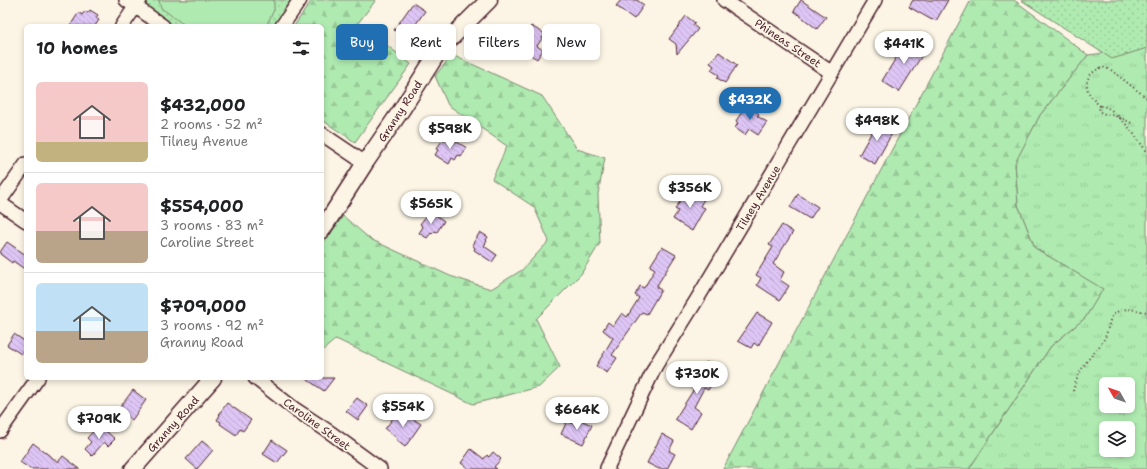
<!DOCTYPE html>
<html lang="en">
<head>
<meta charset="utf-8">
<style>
	:root { --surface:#fff; --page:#f6f6f6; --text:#202124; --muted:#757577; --line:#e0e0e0; --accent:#1f6fb2 }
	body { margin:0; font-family:"Shantell Sans",sans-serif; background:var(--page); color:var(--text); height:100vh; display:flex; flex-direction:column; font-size:15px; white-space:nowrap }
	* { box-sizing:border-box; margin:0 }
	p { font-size:13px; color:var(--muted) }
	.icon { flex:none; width:22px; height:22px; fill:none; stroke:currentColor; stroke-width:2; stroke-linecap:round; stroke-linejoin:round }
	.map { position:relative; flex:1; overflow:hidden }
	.details { position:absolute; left:24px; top:24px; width:300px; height:356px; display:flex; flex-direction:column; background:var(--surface); border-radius:6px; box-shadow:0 2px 6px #0003 }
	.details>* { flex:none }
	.top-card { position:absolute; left:336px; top:24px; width:380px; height:36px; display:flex; gap:8px }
	.needle { width:26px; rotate:310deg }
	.buttons { position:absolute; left:1099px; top:377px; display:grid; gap:8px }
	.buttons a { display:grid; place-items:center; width:36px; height:36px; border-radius:6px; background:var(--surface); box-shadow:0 2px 6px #0003; font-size:20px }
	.price { position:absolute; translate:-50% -34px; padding:0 9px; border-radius:14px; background:#fff; color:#222; font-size:13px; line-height:26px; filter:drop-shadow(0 1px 2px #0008) }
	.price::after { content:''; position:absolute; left:50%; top:24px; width:12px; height:9px; margin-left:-6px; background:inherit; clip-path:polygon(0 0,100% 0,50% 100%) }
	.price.current { background:var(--accent); color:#fff }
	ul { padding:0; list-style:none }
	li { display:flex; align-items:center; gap:12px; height:100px; padding:0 12px }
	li+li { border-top:1px solid var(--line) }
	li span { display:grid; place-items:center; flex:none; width:112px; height:80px; border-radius:6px; color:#555 }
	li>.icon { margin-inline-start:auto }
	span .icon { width:48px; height:48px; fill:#fffc; stroke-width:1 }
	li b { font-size:17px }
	h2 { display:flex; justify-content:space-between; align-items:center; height:48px; padding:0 12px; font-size:17px }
	.chip { padding:0 14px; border-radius:6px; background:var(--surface); box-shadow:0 2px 6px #0003; font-size:14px; line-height:36px }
	.chip.current { background:var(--accent); color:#fff }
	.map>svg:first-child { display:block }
</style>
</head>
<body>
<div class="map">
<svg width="1147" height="469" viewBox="0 0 1147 469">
	<defs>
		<pattern id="grass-tufts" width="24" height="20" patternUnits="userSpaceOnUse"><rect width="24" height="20" fill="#afebb1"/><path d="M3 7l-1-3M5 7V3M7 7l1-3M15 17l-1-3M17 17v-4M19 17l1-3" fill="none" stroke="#98c998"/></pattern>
		<pattern id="forest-firs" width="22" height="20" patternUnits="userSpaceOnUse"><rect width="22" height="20" fill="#afebb1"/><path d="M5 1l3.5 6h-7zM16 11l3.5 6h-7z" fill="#98c998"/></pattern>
		<pattern id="park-dots" width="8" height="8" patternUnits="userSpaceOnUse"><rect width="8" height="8" fill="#afebb1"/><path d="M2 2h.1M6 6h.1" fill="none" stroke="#98c998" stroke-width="1.8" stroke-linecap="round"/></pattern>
		<pattern id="building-back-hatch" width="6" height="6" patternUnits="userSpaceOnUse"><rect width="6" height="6" fill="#ddc5f5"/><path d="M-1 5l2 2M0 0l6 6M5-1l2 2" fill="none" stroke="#bfa9d2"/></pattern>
	</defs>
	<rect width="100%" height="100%" fill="#fcf5e5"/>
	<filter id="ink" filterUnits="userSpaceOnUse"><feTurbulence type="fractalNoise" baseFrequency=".025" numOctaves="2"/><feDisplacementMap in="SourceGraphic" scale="8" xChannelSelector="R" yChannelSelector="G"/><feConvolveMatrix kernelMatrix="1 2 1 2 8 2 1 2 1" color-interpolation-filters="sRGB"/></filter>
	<g filter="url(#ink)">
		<!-- grass -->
		<path fill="url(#grass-tufts)" stroke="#7c856e" fill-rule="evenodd" d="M1147,48V469H969L1051,346L1085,318L1102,289L1035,248L1018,205L1015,162L1040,115L1088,55ZM1106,384H1128V406H1106ZM1106,428H1128V450H1106Z"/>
		<!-- forest -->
		<path fill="url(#forest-firs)" stroke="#7c856e" d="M312,0H376L358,23L411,64L355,142L322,120V26H294Z
			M971,0H1014L1088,55L1040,115L1015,163L1018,205L1035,248L1103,289L1085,318L1051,346L969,469H723Z
			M452,55L542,96L577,149L605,158L598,194L600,243L581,274L536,319L560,367L539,387L473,404L336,339L322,351V245L343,216L370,239L450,276L491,289L522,270L549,241L534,207L492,179L507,146L448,105L435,76Z"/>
		<!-- park -->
		<path fill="url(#park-dots)" stroke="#7c856e" d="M146,0H293L275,26H173L142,5Z
			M1021,0H1147V48L1112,59Z"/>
		<!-- garden -->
		<path fill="#afebb1" stroke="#7c856e" d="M159,0H274V10L266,26H186L161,8Z"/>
		<!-- building -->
		<path fill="url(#building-back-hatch)" stroke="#4a1f2b" d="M621,0H637L644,5L634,19L616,6Z
			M801,0L826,17L817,29L794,11Z
			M913,0H948L936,21L933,19L932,20L909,7Z
			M413,3L425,11L406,38L394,30Z
			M90,10L98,15L96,18L99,20L95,26H70L79,12L82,15L85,11L88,13Z
			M686,16L695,23L693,25L698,29L677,54L676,44L669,39Z
			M531,26L545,34L537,46L543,50L537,59L513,44L520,34L524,37Z
			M908,38L926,49L899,92L882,81Z
			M719,52L737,65L725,83L717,78L719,75L711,70L714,66L710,63Z
			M747,104L759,114L757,116L767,122L758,135L749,129L745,135L735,128L738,123L736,121Z
			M879,119L895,128L875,164L859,155Z
			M447,136L467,148L461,156L458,155L455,160L452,158L449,164L435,155L438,150L436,149L442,141L443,142Z
			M694,189L706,196L700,206L705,208L692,231L673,219L678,211L675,209L687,190L691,193Z
			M798,194L818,207L810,219L790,207Z
			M430,211L444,221L437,232L435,231L432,234L431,233L427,238L419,233L423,227L420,224Z
			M782,225L793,232L773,264L784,272L780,280L789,286L780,300L757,285L761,278L756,275L773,247L769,245Z
			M480,232L488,237L486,240L487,241L484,246L497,255L492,262L474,250L475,248L472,245Z
			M7,242L26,255V270L13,261L12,263L0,254V252Z
			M662,247L676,255L656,287L661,290L647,314L642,312L612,355L617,358L607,373L596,366L613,338L603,330L608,322L613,326L622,313L627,317L639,298L635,295L640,286L644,288L655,269L650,266Z
			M757,313L772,322L758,346L754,343L751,348L738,341Z
			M14,334L26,342V346L21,354L7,345Z
			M706,362L720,370L708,390L704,388L694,407L701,412L691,429L675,419L694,389L691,387Z
			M305,378H334L324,391Z
			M133,390L146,400L132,420L118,410Z
			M357,398L368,406L358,420L346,411Z
			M227,403L251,420L243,431L240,429L236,435L220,424L221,422L217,420L220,415L219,414Z
			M399,410L421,424L405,447L396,440L397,438L385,429Z
			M578,419L592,425L583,444L561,434L567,421L576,425Z
			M99,425L115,439L108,446L104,442L92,456L85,449L91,442L87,438Z
			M662,434L674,441L669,451L675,454L667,469H659L647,463Z
			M272,440L287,450L277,463L263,454Z
			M202,441L213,450L197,469L186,459Z
			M33,443L58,462L63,456L80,469H30L20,462Z
			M471,449L484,459L487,455L489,457L493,452L501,459L494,467L497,469H469L461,463Z"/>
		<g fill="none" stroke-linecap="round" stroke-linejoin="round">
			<!-- minor casing -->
			<g stroke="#4a1f2b" stroke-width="16">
				<path id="minor" d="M126,0L163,26
					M724,0L832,73
					M122,26L140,0
					M282,26L300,0
					M322,134L365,163
					M0,201L26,164
					M0,203L26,221
					M255,378L296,410L331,433L380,469
					M0,431L38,378
					M608,469L607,468L656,365L696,301L875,0"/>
			</g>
			<!-- tertiary casing -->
			<g stroke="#4a1f2b" stroke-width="19">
				<path id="tertiary" d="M322,230L365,163L402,109L440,49L489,0
					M133,469L213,378"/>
			</g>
			<!-- path -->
			<path stroke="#4a1f2b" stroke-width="2" stroke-dasharray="1 3" stroke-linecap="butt" d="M1100,106C1084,92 1080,77 1102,67L1111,70L1147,98
				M1131,123C1126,120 1121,118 1115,116C1109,114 1104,115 1099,111L1100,106C1114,104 1139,141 1147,152
				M1073,391C1076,380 1080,370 1088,360C1094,352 1102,345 1106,335C1109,326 1109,315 1119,311C1127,307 1139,311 1147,312"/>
			<!-- minor -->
			<use href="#minor" stroke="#fcf5e5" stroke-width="13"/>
			<!-- tertiary -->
			<use href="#tertiary" stroke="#fcf5e5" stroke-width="16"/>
		</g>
	</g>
	<g text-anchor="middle" stroke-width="3.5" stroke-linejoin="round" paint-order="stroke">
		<!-- street labels -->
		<g font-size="11" fill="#4a1f2b" stroke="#fcf5e5">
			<text transform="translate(788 43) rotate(34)" y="4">Phineas Street</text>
			<text transform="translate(400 111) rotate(-57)" y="4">Granny Road</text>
			<text transform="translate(758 198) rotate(-59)" y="4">Tilney Avenue</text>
			<text transform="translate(173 424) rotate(-48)" y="4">Granny Road</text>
			<text transform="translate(317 424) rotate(36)" y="4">Caroline Street</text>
		</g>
	</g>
</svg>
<div class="buttons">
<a><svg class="needle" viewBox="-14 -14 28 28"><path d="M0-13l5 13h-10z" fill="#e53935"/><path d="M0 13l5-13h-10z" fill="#757577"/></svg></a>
<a><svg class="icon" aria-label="layers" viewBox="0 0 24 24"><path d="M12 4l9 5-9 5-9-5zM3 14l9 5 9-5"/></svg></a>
</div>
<b class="price" style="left:904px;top:65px">$441K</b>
<b class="price current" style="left:750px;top:121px">$432K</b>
<b class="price" style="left:877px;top:142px">$498K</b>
<b class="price" style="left:450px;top:150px">$598K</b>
<b class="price" style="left:690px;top:209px">$356K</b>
<b class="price" style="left:431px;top:225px">$565K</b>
<b class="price" style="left:697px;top:395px">$730K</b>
<b class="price" style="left:403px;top:428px">$554K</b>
<b class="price" style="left:577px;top:431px">$664K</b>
<b class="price" style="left:99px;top:440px">$709K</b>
<div class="top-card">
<a class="chip current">Buy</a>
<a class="chip">Rent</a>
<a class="chip">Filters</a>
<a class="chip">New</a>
</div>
<section class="details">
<h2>10 homes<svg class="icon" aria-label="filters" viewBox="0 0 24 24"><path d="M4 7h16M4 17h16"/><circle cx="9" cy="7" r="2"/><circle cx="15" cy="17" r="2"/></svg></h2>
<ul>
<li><span style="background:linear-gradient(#f6c9c9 75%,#c2b280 0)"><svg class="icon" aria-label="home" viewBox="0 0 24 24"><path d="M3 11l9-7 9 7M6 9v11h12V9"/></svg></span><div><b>$432,000</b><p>2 rooms · 52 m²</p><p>Tilney Avenue</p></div></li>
<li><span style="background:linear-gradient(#f6c9c9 60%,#b9a48a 0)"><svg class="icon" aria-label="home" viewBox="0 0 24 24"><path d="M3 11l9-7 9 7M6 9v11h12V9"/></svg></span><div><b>$554,000</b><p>3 rooms · 83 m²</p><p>Caroline Street</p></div></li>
<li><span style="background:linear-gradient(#bfe0f5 60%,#b9a48a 0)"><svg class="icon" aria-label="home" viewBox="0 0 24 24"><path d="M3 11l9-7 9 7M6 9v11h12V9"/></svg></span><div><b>$709,000</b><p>3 rooms · 92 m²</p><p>Granny Road</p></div></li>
</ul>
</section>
</div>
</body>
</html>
